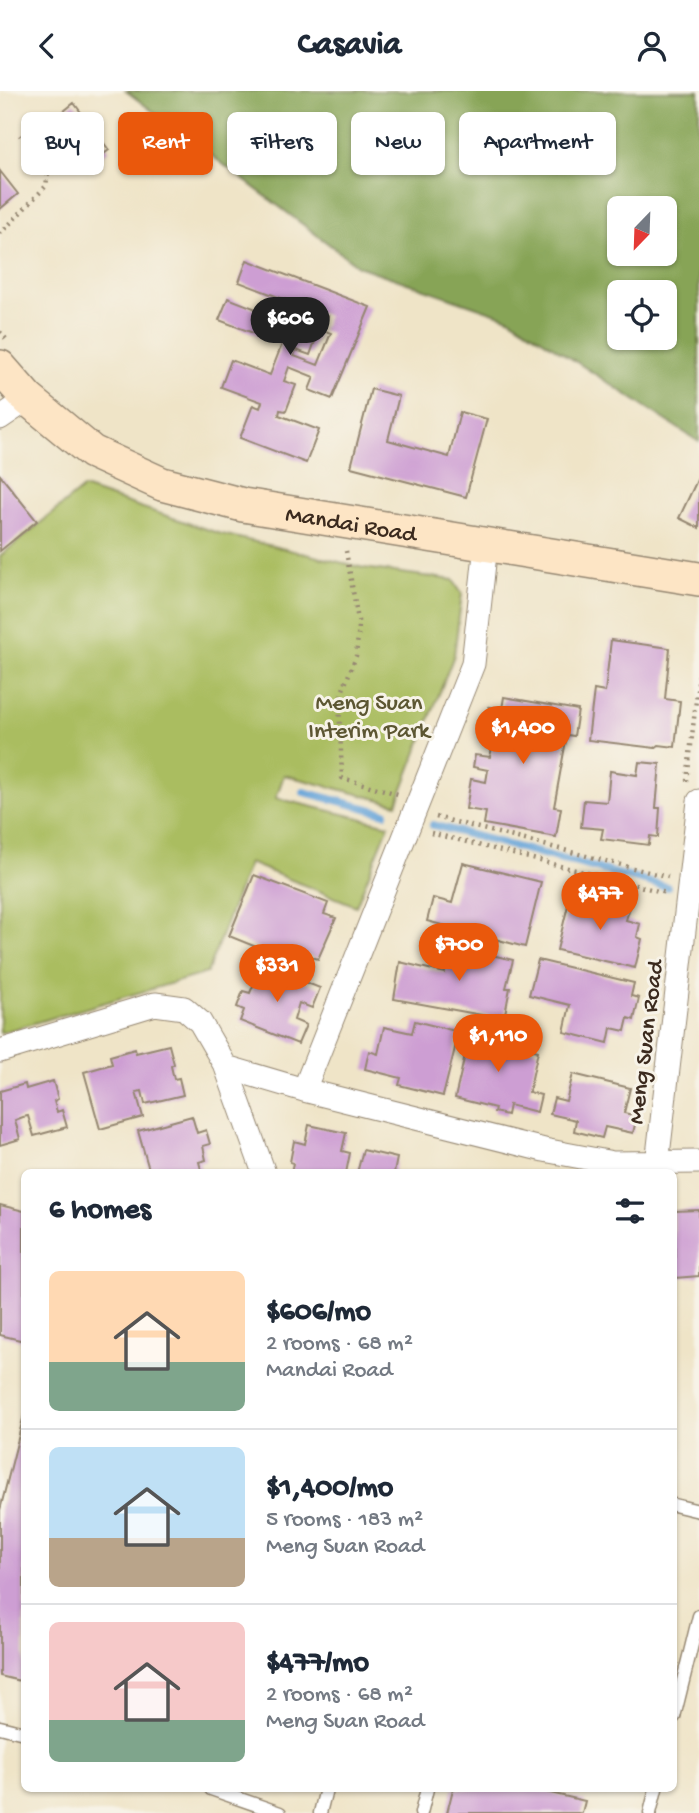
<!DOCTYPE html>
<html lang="en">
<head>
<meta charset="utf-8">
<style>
	:root { --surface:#fff; --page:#f6f6f7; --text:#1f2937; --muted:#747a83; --line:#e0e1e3; --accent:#ea580c }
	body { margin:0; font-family:"Gochi Hand",sans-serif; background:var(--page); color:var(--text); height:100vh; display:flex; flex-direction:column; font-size:26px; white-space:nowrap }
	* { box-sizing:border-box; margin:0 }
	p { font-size:23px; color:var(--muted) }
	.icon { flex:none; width:38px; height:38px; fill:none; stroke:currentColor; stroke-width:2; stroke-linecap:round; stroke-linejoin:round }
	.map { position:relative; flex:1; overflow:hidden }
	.panel { position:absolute; left:21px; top:1078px; width:656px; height:623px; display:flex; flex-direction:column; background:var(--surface); border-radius:10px; box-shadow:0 2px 5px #0004 }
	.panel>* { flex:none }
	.guide { position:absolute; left:21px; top:21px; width:658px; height:63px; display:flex; gap:14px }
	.needle { width:46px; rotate:203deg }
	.tools { position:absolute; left:607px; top:105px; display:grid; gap:14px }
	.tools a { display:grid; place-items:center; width:70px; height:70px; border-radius:10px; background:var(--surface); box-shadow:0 2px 5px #0004; font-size:35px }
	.price { position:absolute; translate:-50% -60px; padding:0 16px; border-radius:24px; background:var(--accent); color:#fff; font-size:23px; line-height:46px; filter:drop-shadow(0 2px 4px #0008) }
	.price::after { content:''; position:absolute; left:50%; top:42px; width:21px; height:16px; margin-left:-10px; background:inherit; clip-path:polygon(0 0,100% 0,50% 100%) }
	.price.active { background:#222; color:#fff }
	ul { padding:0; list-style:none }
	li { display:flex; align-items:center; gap:21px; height:175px; padding:0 28px }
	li+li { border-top:2px solid var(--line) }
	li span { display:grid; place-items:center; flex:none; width:196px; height:140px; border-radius:10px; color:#555 }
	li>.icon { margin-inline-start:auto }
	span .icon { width:84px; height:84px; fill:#fffc; stroke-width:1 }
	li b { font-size:30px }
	h2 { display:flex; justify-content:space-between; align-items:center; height:84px; padding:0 28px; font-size:30px }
	.pill { padding:0 24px; border-radius:10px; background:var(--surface); box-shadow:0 2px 5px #0004; font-size:24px; line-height:63px }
	.pill.active { background:var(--accent); color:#fff }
	header { display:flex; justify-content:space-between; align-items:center; height:91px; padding:0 28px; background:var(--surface); font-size:32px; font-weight:700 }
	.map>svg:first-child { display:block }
</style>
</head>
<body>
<header><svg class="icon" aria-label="back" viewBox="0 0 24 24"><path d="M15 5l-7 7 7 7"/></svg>Casavia<svg class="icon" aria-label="person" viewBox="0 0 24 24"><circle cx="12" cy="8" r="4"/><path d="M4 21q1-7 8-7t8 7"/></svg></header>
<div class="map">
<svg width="699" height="1722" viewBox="0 0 699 1722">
	<rect width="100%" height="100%" fill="#f7f3e8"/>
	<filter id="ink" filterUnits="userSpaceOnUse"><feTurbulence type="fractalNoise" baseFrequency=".0143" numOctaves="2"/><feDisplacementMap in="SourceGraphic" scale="14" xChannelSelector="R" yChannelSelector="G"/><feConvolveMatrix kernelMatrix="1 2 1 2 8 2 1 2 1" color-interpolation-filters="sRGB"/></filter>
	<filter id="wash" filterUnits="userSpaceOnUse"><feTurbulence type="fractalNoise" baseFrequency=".00686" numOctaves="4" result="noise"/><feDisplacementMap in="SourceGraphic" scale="28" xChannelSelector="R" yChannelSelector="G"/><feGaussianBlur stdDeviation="1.57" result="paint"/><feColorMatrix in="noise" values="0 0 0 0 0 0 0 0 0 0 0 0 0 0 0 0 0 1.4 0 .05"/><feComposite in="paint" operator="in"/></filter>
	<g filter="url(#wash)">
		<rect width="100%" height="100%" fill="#efe4c7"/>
		<!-- green -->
		<path fill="#aabd60" stroke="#72743f" stroke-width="2" d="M83,397L218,442L364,477L453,489L462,503L454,564L397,713L284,684L276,707L389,734L356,815L249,772L207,882L0,942V465Z"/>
		<!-- forest -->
		<path fill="#87a456" stroke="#61673a" stroke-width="2" fill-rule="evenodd" d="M126,0H699V351L509,227L358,175ZM620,117H665V163H620ZM620,201H665V247H620Z"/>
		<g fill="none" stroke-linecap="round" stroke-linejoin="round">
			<!-- stream -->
			<path stroke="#67a5d9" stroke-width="8" d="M304,701L385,722
				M433,734L667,796"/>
		</g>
		<g id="blocks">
			<!-- building -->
			<path fill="#cd9ed3" d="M74,12L109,59L84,78L49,32Z
				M0,80L18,103L0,118Z
				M247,169L370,216L332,308L309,299L314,286L289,276L284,290L296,294L286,320L280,319L279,324L319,339L306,372L240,347L253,314L260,317L262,311L221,296L231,269L270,284L282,253L219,229L228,207L318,242L310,264L296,259L294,265L318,274L331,242L322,239L328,225L239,191Z
				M371,298L399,305L388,349L449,366L460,321L487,328L466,406L351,376Z
				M0,384L37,430L0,460Z
				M699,385V437L679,427Z
				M611,549L670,557L665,608L680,610L675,656L659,654L655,657L588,649L594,599L605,601Z
				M504,606L578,619L574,645L567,644L554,716L561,717L556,746L484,733L486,721L466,718L471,688L486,691L488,679L473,676L475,664L490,666L494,648L484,647L489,616L502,618Z
				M639,671L660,673L656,717H660L658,746L650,745L649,754L601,748L603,738L581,736L584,709L607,711L610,680L637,684Z
				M463,772L541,791L525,856L427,830L433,807L452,812Z
				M254,784L328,812L324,823L336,827L318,868L307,864L303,875L229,845Z
				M571,802L630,816L626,829L640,833L637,846L642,848L635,877L557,859Z
				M440,852L513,869L506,897H510L504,928L394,908L400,871L445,882L447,872L436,870Z
				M538,869L634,892L631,905L639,907L634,929L628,927L625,940L611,937L608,952L564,941L570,914L529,904Z
				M262,874L320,897L312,917L299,912L294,929L306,934L298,953L240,930L244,919L237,916L243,900L250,902Z
				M415,930L459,941L443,1005L399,994L401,987L365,978L369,960L378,963L384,936L412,942Z
				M471,938L511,947L510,953L538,960L529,1001L541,1004L537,1021L509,1014L507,1024L494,1021L495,1017L455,1007Z
				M169,954L174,973L171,975L174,988L179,987L183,1004L145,1013L142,1000L136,1001L143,1026L100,1038L84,981L112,973L110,965L135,958L136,962Z
				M573,983L630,997L624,1022L637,1025L633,1042L605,1036L602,1047L574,1040L576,1029L550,1023L554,1007L566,1010Z
				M53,990L58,1008L54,1010L57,1021L62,1019L67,1036L34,1045L28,1025L23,1026L15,1029L20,1048L0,1054V1000L25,993L26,998Z
				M192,1025L197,1042L206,1039L210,1053L203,1055L206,1069L199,1071L202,1082H150L138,1040Z
				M309,1034L346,1042L342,1060L350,1062L346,1082H291L293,1072L290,1071L294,1050L305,1053Z
				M363,1059L397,1067L394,1082H357Z
				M0,1114L24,1120V1250L0,1244Z
				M699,1119V1185L675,1187L674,1120Z
				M24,1324V1591L0,1585V1419Z
				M453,1698H533L585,1710L582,1722H447Z"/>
		</g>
	</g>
	<g filter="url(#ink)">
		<use href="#blocks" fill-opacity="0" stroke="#958772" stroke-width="2"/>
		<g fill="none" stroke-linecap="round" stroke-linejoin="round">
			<!-- lane casing -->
			<g stroke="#958772" stroke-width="15">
				<path id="lane" d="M674,1414L699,1420
					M674,1626L699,1525
					M0,1636L24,1642
					M211,1698L280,1722
					M320,1722L326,1698
					M421,1722L427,1698
					M650,1722L656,1698"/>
			</g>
			<!-- street casing -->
			<g stroke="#958772" stroke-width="25">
				<path id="street" d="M0,327L28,308
					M0,960L155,913L184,917L200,931L226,976L264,1082
					M226,976L304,999L544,1059L613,1072L699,1071
					M304,999L473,573L486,454
					M657,1073L699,710"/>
			</g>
			<!-- secondary casing -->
			<g stroke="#958772" stroke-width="36">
				<g id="secondary">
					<path id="s1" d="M0,276L28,308L92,361L162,393L243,414L699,488"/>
				</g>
			</g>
			<!-- path -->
			<path stroke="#958772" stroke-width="4.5" stroke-dasharray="2 5" stroke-linecap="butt" d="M0,143L46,95L48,81L20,44
				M0,241L7,249
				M346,460L359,535L356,565L339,609L342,687L398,703
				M687,690L699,583
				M436,726L668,786
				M431,742L666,802"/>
			<!-- lane -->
			<use href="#lane" stroke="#fff" stroke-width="12"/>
			<!-- street -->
			<use href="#street" stroke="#fff" stroke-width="23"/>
			<!-- secondary -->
			<use href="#secondary" stroke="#fde5c5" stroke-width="33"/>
		</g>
	</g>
	<g text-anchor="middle" stroke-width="6" stroke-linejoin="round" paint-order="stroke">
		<!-- street labels -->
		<g font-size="24" fill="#3b2a1e" stroke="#f7f3e8">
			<text dy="8" stroke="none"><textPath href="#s1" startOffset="396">Mandai Road</textPath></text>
			<text transform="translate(644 951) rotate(-83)" y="8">Meng Suan Road</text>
		</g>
		<!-- park labels -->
		<g font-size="24" fill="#5c5632" stroke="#f7f3e8">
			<text x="369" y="618">Meng Suan<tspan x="369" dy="28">Interim Park</tspan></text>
		</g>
	</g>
</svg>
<div class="tools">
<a><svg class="needle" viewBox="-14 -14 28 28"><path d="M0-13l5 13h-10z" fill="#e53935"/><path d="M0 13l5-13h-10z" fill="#747a83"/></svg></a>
<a><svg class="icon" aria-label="locate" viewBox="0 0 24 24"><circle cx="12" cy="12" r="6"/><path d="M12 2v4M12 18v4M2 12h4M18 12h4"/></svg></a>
</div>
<b class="price active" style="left:290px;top:266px">$606</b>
<b class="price" style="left:523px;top:675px">$1,400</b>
<b class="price" style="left:600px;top:841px">$477</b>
<b class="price" style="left:459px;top:892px">$700</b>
<b class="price" style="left:277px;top:913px">$331</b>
<b class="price" style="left:498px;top:983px">$1,110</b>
<div class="guide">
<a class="pill">Buy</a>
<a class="pill active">Rent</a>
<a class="pill">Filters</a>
<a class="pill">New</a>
<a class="pill">Apartment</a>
</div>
<section class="panel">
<h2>6 homes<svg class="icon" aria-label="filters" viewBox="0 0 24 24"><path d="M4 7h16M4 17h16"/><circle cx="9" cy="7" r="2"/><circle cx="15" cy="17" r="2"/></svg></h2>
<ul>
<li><span style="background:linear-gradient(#ffd9b3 65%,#7fa58c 0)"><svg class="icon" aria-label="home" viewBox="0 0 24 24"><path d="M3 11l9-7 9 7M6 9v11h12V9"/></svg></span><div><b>$606/mo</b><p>2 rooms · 68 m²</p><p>Mandai Road</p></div></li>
<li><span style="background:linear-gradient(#bfe0f5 65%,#b9a48a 0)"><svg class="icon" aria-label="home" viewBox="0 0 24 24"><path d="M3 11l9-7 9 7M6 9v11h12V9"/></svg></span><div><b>$1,400/mo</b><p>5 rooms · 183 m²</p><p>Meng Suan Road</p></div></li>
<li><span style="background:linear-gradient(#f6c9c9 70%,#7fa58c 0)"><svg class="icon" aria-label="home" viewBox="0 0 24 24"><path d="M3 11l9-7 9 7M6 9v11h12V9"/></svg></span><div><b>$477/mo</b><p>2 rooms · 68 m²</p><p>Meng Suan Road</p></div></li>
</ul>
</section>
</div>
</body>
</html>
